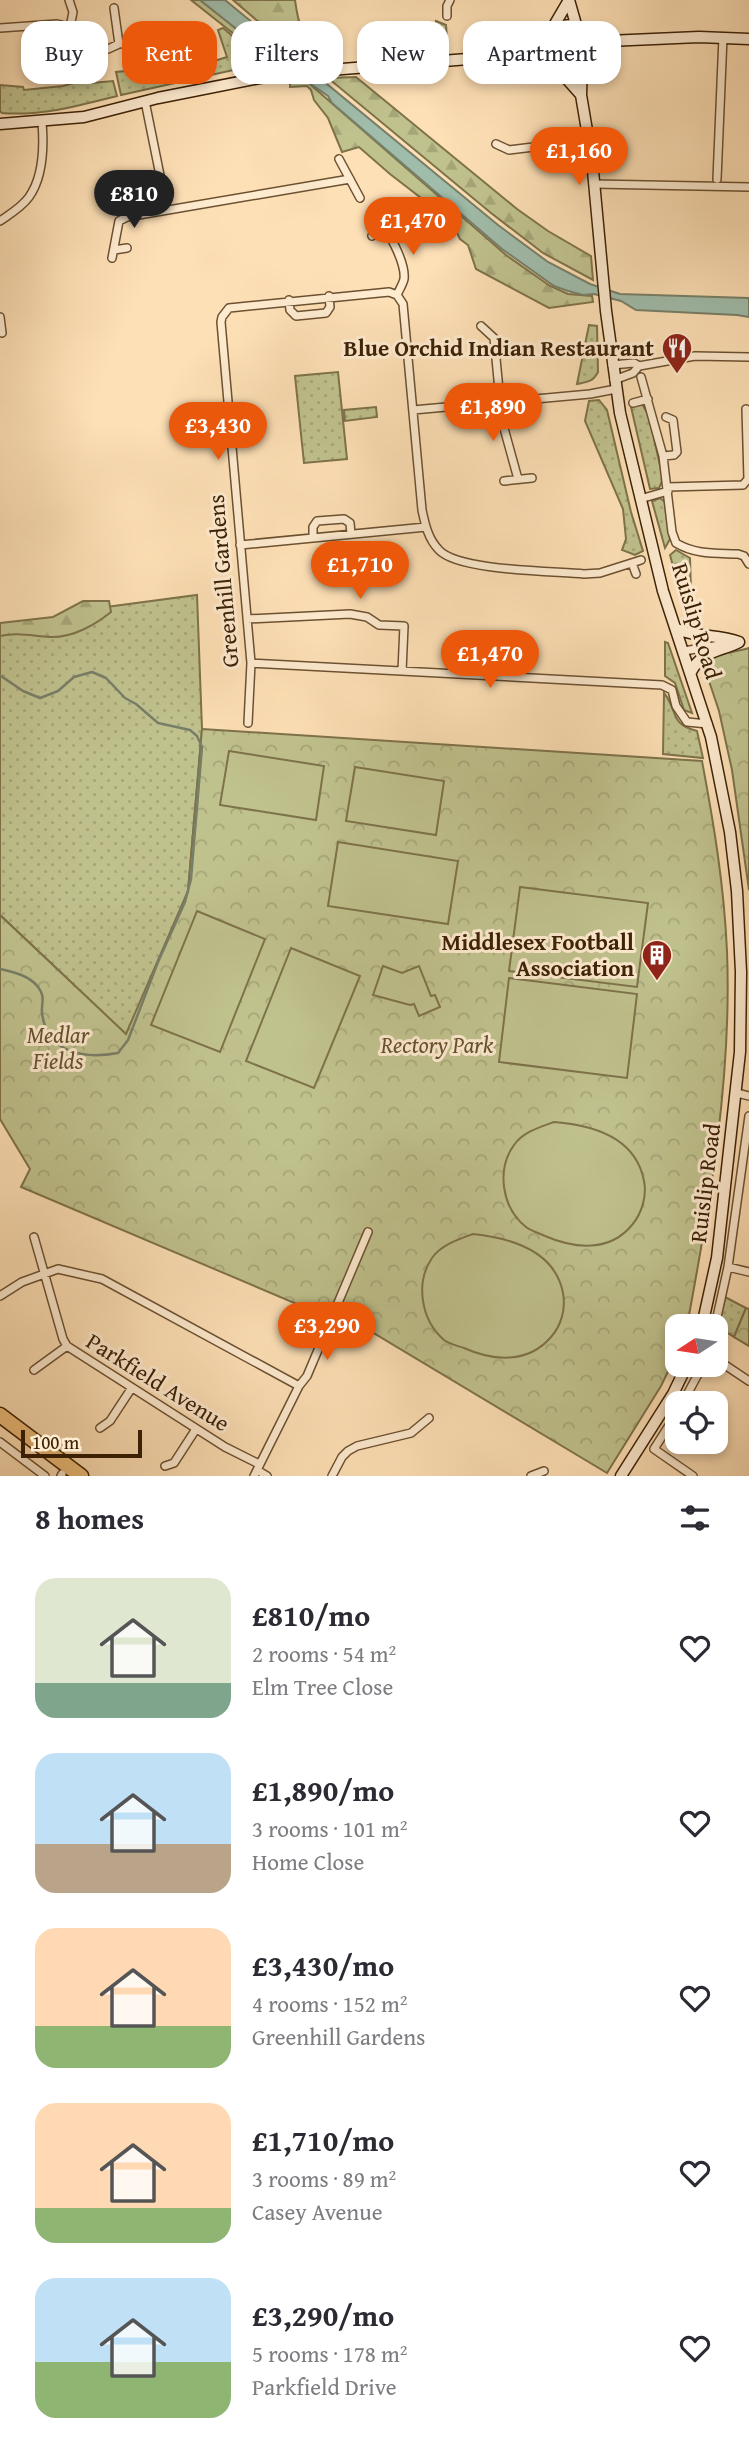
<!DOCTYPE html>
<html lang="en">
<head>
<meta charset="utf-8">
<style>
	:root { --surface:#fff; --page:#f7f7f7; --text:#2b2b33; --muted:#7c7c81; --accent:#ea580c }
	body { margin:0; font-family:"Gentium Book Plus",serif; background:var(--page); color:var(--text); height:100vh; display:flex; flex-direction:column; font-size:26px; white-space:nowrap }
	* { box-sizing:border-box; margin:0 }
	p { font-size:23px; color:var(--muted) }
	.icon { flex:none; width:38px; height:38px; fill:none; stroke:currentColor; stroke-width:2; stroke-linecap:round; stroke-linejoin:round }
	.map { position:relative; height:1476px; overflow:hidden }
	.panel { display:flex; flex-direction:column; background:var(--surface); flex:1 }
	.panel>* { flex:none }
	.hud { position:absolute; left:21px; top:21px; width:707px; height:63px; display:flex; gap:14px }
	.needle { width:46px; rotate:258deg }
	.tools { position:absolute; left:665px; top:1314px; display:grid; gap:14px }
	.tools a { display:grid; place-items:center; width:63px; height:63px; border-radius:14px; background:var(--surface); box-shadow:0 4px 10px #0003; font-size:35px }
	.scale { position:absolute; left:21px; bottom:18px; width:121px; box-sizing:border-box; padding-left:7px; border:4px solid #3c2105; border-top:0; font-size:19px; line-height:24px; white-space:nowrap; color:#3c2105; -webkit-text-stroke:5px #feebd0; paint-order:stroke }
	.price { position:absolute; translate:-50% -60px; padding:0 16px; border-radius:24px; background:var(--accent); color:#fff; font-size:23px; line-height:46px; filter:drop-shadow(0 2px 4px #0008) }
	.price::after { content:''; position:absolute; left:50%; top:42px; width:21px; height:16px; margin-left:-10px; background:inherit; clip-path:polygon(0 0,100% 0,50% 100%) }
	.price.active { background:#222; color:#fff }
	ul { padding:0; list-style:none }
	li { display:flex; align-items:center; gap:21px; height:175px; padding:0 35px }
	li span { display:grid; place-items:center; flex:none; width:196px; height:140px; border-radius:21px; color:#555 }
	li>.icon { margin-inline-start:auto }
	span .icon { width:84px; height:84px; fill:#fffc; stroke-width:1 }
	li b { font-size:30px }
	h2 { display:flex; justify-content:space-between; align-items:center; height:84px; padding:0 35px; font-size:30px }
	.pill { padding:0 24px; border-radius:21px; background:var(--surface); box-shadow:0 4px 10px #0003; font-size:24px; line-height:63px }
	.pill.active { background:var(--accent); color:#fff }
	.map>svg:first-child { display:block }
</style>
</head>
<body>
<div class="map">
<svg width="749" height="1476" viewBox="0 0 749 1476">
	<defs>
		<pattern id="grass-dots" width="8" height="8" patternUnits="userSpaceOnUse" patternTransform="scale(1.75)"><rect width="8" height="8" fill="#c0c28e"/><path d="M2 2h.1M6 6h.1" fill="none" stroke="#a6a679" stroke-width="1.8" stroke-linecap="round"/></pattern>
		<pattern id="forest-firs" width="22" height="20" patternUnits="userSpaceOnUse" patternTransform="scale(1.75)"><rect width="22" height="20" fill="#c0c28e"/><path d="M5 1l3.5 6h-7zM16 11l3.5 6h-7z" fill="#a6a679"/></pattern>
		<pattern id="park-crowns" width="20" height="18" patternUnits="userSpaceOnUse" patternTransform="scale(1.75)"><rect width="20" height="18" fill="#c0c28e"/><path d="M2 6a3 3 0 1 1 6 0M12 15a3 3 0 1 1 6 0" fill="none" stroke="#a6a679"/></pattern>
	</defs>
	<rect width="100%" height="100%" fill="#fee0b6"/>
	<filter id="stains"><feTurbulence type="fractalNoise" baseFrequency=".00286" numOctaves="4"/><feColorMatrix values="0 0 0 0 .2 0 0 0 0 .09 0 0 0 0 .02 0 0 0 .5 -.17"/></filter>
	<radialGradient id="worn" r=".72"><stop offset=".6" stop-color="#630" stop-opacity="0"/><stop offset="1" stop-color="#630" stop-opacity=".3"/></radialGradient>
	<!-- grass -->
	<path fill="url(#grass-dots)" stroke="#7e724a" stroke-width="2" d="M223,28L265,63L121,95L116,72L167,67V62L210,57L211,62L227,57L218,30Z
		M565,28C605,42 565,79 551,58C548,54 548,46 547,41Z
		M83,53L90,56L92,83L113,81L117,96C78,106 42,116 2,113L0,111V85L23,87L24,90L63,86L81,81V64L78,60Z
		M589,325L597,326L598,372C593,382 587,382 577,384Z
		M338,372L347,459L304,463L295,376Z
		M599,400L607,410L631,512L643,551L635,555L622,550L626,539L623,509L585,421L589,401Z
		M642,404L649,416L663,479L659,488L650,489L631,407Z
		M376,407L377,417L345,421L344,410Z
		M660,498L665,502L670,539L665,548L652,501Z
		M676,550L690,558L692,622L688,620L670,555Z
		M197,595L202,729L188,891L131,1039L0,915V633L91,609Z
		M665,642L668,643L692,713L684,710L675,683L665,676Z
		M664,693C678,710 669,724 697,731L703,758L663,754Z
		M725,1297L746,1308L734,1337L717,1326Z"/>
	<!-- forest -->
	<path fill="url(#forest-firs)" stroke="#7e724a" stroke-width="2" d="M233,0H295C298,22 303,40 316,58L302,59Z
		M356,77L517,209L548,231L591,256L593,280L543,253L491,213L328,78Z
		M304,79L506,255L550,286L568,294L592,296L593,302L549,308L476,269L468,245L460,239L452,222L390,174L359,147L342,152L328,118L314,100L311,90L307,86L290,87V82Z
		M83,601H109L111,612C95,625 72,638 50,637C33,636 16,632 0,636V623L53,617Z"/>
	<!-- park -->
	<path fill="url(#park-crowns)" stroke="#7e724a" stroke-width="2" d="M191,0H200L277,60L268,61Z
		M436,21L446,25L448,53L434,54Z
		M749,648V890L732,770L719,711L704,666C716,650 732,654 749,648Z
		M202,729L702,761C714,825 724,885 727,951C732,1077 710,1203 687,1326H677V1353L661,1386L607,1473L365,1328L344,1318L318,1313L21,1187L30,1169L0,1119V915L126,1034L188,891Z
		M746,1308L749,1309V1346L734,1337Z"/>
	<!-- garden -->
	<path fill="#c0c28e" stroke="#7e724a" stroke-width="2" d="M229,751L324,766L316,820L220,805Z
		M355,767L444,781L436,835L346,821Z
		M338,842L458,861L448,924L328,906Z
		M520,887L648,903L637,987L509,971Z
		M197,911L265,939L220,1052L151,1025Z
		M291,948L360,976L314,1088L246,1061Z
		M383,966L402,973L419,966L431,996L435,995L440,1007L419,1016L414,1004L410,1005L373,995Z
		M509,978L637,994L627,1078L499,1062Z
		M554,1122C593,1125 636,1138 644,1181C647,1196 642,1213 632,1225C610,1252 575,1249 545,1236C539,1233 531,1231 526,1227C502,1208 496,1170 514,1145C523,1132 540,1127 554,1122Z
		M473,1234C511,1238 555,1251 563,1293C566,1309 561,1326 551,1337C528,1364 493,1361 464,1348C458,1346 449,1344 444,1340C421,1320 415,1283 432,1258C441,1245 459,1239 473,1234Z"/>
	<!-- water -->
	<path fill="#a0bdac" stroke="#787f69" stroke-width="2" d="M200,0H225L498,225L548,262L590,284L620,294L749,298V317L737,315L636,310L621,301L594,294L583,295L568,291L554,286L502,249L332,103L328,96L274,59Z"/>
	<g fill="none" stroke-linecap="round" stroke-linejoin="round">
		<!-- stream -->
		<path stroke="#787f69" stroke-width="2.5" d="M0,969C14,972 30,976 38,987C46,997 41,1003 42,1013C47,1054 85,1059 118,1053L128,1040L158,962L185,902L191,879L202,747L197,736L190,730L158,723L136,704L125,698L106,678L92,672L74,677L58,691L40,698L23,691L1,676"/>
		<!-- street casing -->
		<g stroke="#6c5131" stroke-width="10">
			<path id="street" d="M69,0L73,12L70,27
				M114,8L119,44
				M447,16V6L450,0
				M0,28L57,24L70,27L84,45L97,50L108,49L119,44L177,36
				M145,101L167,210
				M496,144L509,150L574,142
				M339,159L360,198
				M717,179L723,37
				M595,184L749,187
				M0,221C10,214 22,207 29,197C44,176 44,146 42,122
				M382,222C390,236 406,263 404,279C403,284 399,290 397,295
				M372,236L385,228
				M114,250L127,248
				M112,258L119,221L127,217L350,179
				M289,300L290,310L296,316L326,313L330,307L329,296
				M0,317L2,333
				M481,326L494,338L502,421L518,479
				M612,365L634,363L639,366L695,356L749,357
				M641,377L663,456L672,532L676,543C696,555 716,553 738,554L744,556L749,564
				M614,380L633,373L639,366
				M633,403L648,399
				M413,410L590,394L616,389
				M229,426L257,423
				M663,456L674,455L677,452L673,420L666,417
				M504,481L532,478
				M667,487L743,485L748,479L746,409
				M640,499L668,491
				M313,538V527L317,521L344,519L350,523L351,534
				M240,545L426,527
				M632,563L636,574
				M247,619L350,614L367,617L379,625L404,626L402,671
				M684,651L725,644
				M251,663L662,685L672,690L676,706L687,722L708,724
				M248,723L251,663L221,322L222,317L229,308L389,292L397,295L403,304L422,510C425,524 428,539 439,550C458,571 553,571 584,574L600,573L641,560
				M737,1093L749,1096
				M34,1237L63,1339L67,1346L225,1447L259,1464
				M728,1267L749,1272
				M0,1296L22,1282L58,1269L102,1279L299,1386
				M715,1326L728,1267L749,1116
				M716,1359L749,1381
				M34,1370L67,1346
				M682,1404L703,1365
				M677,1413L654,1449L693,1476
				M100,1428L110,1421L131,1389
				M0,1442L45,1476
				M165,1466L174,1463L196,1429
				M257,1470L267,1476
				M61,1476L62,1474
				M254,1476L299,1386L307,1376L368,1232
				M332,1476L342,1457L348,1451L357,1446L411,1433L429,1418
				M531,1476L544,1471"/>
		</g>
		<!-- secondary casing -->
		<g stroke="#3c2105" stroke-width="13">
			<path id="secondary" d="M569,0L577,28
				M552,29L569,0
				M581,32L608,41L699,37L749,39
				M518,55L552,66
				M582,62L581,95L592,160L606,311L620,413L663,591L711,737L730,832L737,891L741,972L740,1052L717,1258L702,1326
				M556,67L581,95
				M0,124L84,117L158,98L280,74L518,55C524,51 531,48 537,43C550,33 570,13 584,36C589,45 587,54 582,62L568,69L552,66L544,51L547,34
				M677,629C697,638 719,634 739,642C720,652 702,650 691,672
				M621,1476L673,1394L687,1365"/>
		</g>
		<!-- highway casing -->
		<g stroke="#3c2105" stroke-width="17">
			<path id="highway" d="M0,1415L81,1476"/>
		</g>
		<!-- street -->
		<use href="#street" stroke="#feebd0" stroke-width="7"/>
		<!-- secondary -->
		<use href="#secondary" stroke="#feebd0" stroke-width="10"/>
		<!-- highway -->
		<use href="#highway" stroke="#efc07b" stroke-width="14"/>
	</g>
	<!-- icons -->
	<defs>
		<g id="restaurant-pin" transform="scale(1.575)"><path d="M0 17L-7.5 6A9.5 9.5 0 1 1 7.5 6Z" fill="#8f2418" stroke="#feebd0"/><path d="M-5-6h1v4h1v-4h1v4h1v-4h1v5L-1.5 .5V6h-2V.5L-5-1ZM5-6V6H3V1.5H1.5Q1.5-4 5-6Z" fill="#fff"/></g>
		<g id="building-pin" transform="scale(1.575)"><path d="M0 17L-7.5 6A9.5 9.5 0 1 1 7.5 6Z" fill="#8f2418" stroke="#feebd0"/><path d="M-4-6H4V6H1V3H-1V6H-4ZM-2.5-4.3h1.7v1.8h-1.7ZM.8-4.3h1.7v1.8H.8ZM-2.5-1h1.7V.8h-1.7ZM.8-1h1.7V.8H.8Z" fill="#fff"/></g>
	</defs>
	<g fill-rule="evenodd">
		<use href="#restaurant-pin" x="677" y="348"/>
		<use href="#building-pin" x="657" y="955"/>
	</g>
	<g text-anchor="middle" stroke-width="6" stroke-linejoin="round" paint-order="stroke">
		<!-- poi labels -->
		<g font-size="23" font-weight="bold" fill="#3c2105" stroke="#feebd0" text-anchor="end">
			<text x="654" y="356">Blue Orchid Indian Restaurant</text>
			<text x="634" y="950">Middlesex Football<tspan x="634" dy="26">Association</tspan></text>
		</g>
		<!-- street labels -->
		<g font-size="23" fill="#3c2105" stroke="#feebd0">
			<text transform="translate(223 581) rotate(-95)" y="8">Greenhill Gardens</text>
			<text transform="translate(697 621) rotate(73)" y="8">Ruislip Road</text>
			<text transform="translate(705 1183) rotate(-83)" y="8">Ruislip Road</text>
			<text transform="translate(158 1382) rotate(32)" y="8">Parkfield Avenue</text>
		</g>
		<!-- park labels -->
		<g font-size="23" font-style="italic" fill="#64512e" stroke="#feebd0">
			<text x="58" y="1043">Medlar<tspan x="58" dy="26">Fields</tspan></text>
			<text x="437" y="1053">Rectory Park</text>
		</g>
	</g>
	<rect width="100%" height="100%" filter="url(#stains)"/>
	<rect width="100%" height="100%" fill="url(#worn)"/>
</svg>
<div class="tools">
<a><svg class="needle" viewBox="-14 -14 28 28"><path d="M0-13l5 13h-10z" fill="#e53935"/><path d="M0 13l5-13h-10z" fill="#7c7c81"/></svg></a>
<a><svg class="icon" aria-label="locate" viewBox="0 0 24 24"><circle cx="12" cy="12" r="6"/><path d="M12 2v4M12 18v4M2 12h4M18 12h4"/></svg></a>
</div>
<div class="scale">100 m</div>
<b class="price" style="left:579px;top:187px">£1,160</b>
<b class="price active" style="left:134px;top:230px">£810</b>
<b class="price" style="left:413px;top:257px">£1,470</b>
<b class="price" style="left:493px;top:443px">£1,890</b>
<b class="price" style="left:218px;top:462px">£3,430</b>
<b class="price" style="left:360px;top:601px">£1,710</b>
<b class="price" style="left:490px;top:690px">£1,470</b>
<b class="price" style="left:327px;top:1362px">£3,290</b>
<div class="hud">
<a class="pill">Buy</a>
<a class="pill active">Rent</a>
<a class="pill">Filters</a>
<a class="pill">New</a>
<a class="pill">Apartment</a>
</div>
</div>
<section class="panel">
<h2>8 homes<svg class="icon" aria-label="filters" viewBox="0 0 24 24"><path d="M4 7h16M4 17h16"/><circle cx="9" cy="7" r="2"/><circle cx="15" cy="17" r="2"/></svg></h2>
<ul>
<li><span style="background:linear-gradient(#dfe7d0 75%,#7fa58c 0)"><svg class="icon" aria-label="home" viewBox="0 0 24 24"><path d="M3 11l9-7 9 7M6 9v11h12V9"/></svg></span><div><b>£810/mo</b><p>2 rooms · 54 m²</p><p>Elm Tree Close</p></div><svg class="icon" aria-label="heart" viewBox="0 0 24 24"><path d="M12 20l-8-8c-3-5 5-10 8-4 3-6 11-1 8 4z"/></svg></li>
<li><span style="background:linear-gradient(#bfe0f5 65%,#b9a48a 0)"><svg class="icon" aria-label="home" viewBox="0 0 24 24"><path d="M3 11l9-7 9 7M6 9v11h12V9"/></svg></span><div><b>£1,890/mo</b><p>3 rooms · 101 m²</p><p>Home Close</p></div><svg class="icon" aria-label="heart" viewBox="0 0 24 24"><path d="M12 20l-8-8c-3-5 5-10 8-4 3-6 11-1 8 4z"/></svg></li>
<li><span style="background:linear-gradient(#ffd9b3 70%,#8fb573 0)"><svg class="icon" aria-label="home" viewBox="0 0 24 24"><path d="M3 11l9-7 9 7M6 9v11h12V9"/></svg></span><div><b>£3,430/mo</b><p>4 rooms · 152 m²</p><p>Greenhill Gardens</p></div><svg class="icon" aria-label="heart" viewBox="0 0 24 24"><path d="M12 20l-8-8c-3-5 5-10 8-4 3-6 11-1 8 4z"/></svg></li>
<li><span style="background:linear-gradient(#ffd9b3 75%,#8fb573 0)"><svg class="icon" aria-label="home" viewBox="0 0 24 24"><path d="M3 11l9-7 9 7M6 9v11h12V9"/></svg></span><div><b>£1,710/mo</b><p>3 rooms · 89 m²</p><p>Casey Avenue</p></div><svg class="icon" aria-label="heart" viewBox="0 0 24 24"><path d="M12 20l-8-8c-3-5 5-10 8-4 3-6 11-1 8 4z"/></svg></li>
<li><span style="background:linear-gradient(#bfe0f5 60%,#8fb573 0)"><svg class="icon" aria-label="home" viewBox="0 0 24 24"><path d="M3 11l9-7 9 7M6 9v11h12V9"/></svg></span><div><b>£3,290/mo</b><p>5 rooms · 178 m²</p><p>Parkfield Drive</p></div><svg class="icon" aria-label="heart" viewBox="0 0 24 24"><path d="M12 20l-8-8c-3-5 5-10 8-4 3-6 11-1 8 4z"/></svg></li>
</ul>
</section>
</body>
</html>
